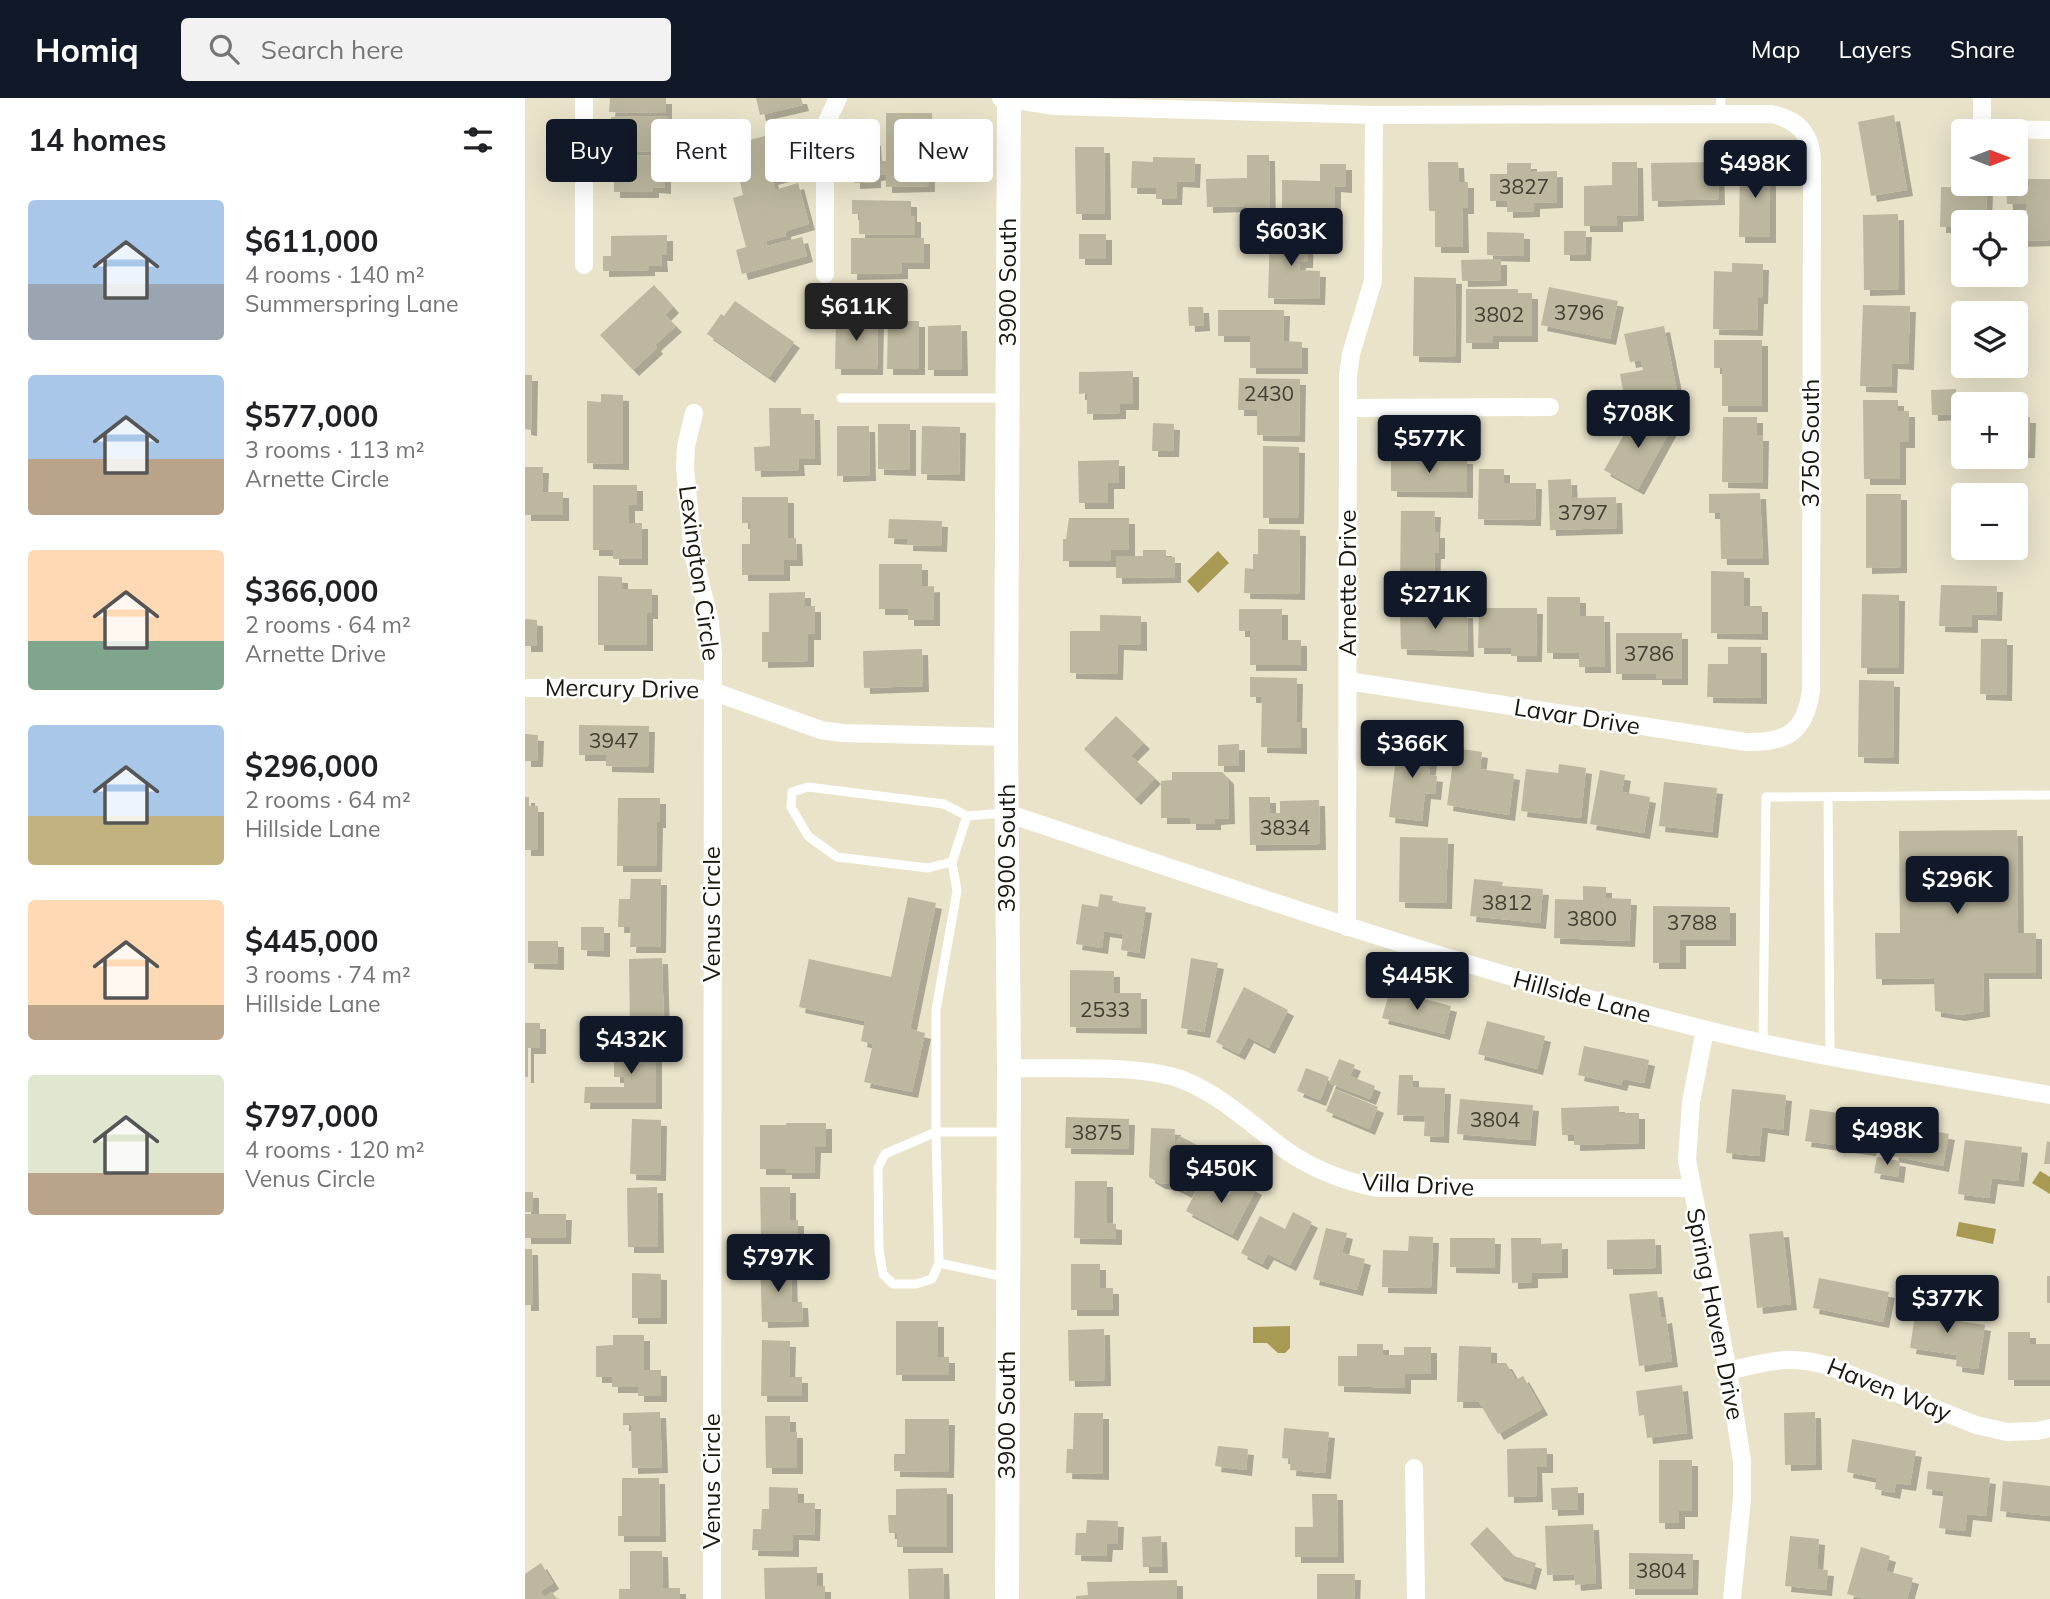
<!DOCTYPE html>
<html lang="en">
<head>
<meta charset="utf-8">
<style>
	:root { --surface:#fff; --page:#f2f2f2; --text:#202124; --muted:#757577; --accent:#111827 }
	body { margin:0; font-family:Mulish,sans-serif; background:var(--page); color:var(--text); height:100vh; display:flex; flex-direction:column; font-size:26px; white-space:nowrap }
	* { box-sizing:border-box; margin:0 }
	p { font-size:23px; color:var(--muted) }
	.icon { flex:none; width:38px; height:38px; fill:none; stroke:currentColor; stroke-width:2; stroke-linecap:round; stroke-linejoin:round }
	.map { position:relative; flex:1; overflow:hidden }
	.panel { display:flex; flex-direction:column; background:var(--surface); width:525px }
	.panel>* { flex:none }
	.banner { position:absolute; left:21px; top:21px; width:665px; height:63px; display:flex; gap:14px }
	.needle { width:46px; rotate:90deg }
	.tools { position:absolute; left:1426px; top:21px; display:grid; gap:14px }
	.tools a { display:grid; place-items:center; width:77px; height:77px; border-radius:7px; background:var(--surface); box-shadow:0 7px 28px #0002; font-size:35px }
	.price { position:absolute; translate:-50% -60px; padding:0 16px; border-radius:7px; background:var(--accent); color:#fff; font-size:23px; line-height:46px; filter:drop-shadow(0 2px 4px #0008) }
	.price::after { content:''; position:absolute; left:50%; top:42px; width:21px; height:16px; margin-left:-10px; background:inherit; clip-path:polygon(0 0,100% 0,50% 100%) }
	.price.current { background:#222; color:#fff }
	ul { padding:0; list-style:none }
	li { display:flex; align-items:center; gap:21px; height:175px; padding:0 28px }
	li span { display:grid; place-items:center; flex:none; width:196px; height:140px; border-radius:7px; color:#555 }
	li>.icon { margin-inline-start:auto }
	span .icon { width:84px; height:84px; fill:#fffc; stroke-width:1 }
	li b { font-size:30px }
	h2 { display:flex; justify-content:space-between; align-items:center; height:84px; padding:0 28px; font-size:30px }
	.chip { padding:0 24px; border-radius:7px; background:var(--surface); box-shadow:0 7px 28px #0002; font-size:24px; line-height:63px }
	.chip.current { background:var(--accent); color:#fff }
	header { display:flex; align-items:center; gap:42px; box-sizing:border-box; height:98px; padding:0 35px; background:var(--accent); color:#fff }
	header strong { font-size:33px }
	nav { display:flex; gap:38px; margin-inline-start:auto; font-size:24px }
	.search { width:490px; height:63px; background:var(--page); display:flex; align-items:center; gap:18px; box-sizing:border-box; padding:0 24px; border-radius:7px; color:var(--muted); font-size:26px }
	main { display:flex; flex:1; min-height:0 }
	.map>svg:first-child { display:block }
</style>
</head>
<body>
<header>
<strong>Homiq</strong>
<div class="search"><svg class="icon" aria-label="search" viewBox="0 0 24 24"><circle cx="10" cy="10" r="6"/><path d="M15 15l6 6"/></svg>Search here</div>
<nav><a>Map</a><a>Layers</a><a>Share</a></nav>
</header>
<main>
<section class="panel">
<h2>14 homes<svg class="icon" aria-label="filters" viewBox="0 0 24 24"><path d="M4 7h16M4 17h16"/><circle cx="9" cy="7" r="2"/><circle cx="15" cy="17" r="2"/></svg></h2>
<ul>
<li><span style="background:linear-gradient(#a9c7e8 60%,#9aa5b1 0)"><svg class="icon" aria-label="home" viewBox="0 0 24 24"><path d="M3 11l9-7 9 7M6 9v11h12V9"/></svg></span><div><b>$611,000</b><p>4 rooms · 140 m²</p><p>Summerspring Lane</p></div></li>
<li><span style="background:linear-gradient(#a9c7e8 60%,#b9a48a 0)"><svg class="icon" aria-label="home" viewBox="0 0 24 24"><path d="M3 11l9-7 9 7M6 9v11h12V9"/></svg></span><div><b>$577,000</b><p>3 rooms · 113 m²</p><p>Arnette Circle</p></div></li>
<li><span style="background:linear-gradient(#ffd9b3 65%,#7fa58c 0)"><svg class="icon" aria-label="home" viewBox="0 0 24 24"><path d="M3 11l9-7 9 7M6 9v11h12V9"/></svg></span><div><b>$366,000</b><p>2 rooms · 64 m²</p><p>Arnette Drive</p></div></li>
<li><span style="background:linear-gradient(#a9c7e8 65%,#c2b280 0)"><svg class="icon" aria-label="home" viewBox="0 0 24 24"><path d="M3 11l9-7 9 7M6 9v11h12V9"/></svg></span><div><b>$296,000</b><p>2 rooms · 64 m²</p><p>Hillside Lane</p></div></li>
<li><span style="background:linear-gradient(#ffd9b3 75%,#b9a48a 0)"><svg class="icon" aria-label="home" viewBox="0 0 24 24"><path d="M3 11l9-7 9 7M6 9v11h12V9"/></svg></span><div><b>$445,000</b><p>3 rooms · 74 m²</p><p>Hillside Lane</p></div></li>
<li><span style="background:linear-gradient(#dfe7d0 70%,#b9a48a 0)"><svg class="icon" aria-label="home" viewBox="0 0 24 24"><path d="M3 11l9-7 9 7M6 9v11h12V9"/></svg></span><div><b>$797,000</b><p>4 rooms · 120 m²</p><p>Venus Circle</p></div></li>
</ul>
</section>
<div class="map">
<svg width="1525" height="1501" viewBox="0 0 1525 1501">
	<defs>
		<filter id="shadow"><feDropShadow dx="6" dy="6" stdDeviation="0" flood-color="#0004"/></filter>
	</defs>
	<rect width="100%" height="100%" fill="#e8e3c9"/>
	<!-- water -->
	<path fill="#a89953" d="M693,453L704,465L673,495L662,483Z
		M1515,1073L1525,1079V1096L1507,1085Z
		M1434,1124L1471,1131L1468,1146L1431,1138Z
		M765,1228V1250L760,1255H753L742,1245H728V1229Z"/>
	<!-- building -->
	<path fill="#bcb79e" filter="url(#shadow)" d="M85,0H141V15L84,14Z
		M231,0H276L278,7L235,17Z
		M361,15H407L408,43H403L404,88L361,89V76L350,77V84L329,85L328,43L350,42L351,63H361Z
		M1369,17L1382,92L1346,98L1333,24Z
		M142,18L143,53L80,54L79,39H86V19Z
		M267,31L278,73L247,81L250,92L273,85L284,126L260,133L261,138L241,143L242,148L277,139L282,158L217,176L211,152L221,149L208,100L218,97L213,75L205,77L197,49Z
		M550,49H579L580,116H551Z
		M89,57L146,58L145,77H140V90L128,89V94H89Z
		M722,57H744L745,123L721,124V108L682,109L681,81L722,80Z
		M628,59L670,60L669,84L652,83L651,101H631V90H606L607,63L628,64Z
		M903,64H933L934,84H943V110H937L938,149H910V113H904Z
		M1087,64H1112L1113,117L1092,118V128H1059V88L1087,87Z
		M1193,64L1194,101L1127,103L1126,65Z
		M982,65H1006V74L1032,73V104L1009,105V113L982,114V103H965V76H982Z
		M1215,65H1245V139H1214Z
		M795,66H821V89L810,88V112L757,110V82L795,83Z
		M1491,81H1525V142L1491,143V124H1482V117H1502L1501,106H1482L1481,86H1491Z
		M1416,89L1462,90L1461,120L1440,119L1438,129H1415Z
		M327,102L386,103V118H390V137L334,136V116H327Z
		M1373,116L1374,191L1339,192L1338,117Z
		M1039,133H1061L1060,157H1039Z
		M745,134L783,135L782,164H775L774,172L795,173L794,201L743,200Z
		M962,134L999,135V158L962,157Z
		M554,136H581V161H554Z
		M142,137V157H136L137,168H124V172L78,173V158H86V138Z
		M326,140H399V165H377V175L326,176Z
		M976,161V182L937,183L936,162Z
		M1207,165L1238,166L1237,200H1233L1232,232L1188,231L1189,173L1207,174Z
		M889,179L931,180L930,259L888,258Z
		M129,187L148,209L140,217L151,228L130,247L132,250L108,272L75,237Z
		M1024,189L1093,203L1085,241L1016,227Z
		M941,191H993V195H1007V238H968V245H941Z
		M210,203L269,244L244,279L182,236L196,216L199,218Z
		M1338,207L1385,208L1383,266L1367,265L1366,289L1335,288Z
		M663,209H678L679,227L664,228Z
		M693,212H759L758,243L777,244V270H725V238H693Z
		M311,218L353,219L352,271H310Z
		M363,223H394V271H362Z
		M436,227L437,272H403V228Z
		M1139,228L1152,293L1100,303L1095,276L1118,272L1116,262L1105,264L1099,236Z
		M1189,242H1237V308H1197V270H1189Z
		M608,273V306H595V315L562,316V295L554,296V274Z
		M0,277H7L6,332L0,331Z
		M714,280L775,281L774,338L732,337V312H713Z
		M1431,291L1432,316L1407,317L1406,292Z
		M76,296L98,297V366L62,365V303L76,304Z
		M1338,302H1373V313H1384V344H1375V381H1339Z
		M244,310H276V316H289L290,361H273L274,372L230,373L229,349L245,348Z
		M1113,312L1146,331L1113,391L1079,372Z
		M1198,319H1232V337H1238L1237,385L1197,384Z
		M1491,319H1505L1504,354H1491Z
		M628,325L649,326L648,353H627Z
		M353,326H385V372L353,371Z
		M312,328H344L345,377L312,378Z
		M397,328L435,329L434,377L396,376Z
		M738,348L774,349L773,420H738Z
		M866,360H942V394L866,393Z
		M594,362V385H583V405H554L553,363Z
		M0,369H18L17,394H38V417H0Z
		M954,371H979V385H1011L1010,422L953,421Z
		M1046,381L1047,400L1091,399L1092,430L1025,432L1023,382Z
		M68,387H112V407H104V425H117V461H88V452H68Z
		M1235,395L1238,461H1196L1195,415H1184V396Z
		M1341,396H1376V469L1341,470Z
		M217,399H263V440H271L272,462H259V477H217V446H225V425H217Z
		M876,413H910L909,434H914V455H910L909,485L875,484Z
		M544,420H604V452H586V463H538V441H541Z
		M364,421L417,423L416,448L382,447V441L363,440Z
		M733,431L775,432L774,496L719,495L720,470L728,471V456H733Z
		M618,452H641V459H650V479L591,480V458H618Z
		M354,466H397V489L409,488V522H383V511H354Z
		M1186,473L1219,474V508H1237V536L1186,535Z
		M73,478L97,479V491H127V515H122V547H73Z
		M1416,487L1472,488L1471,517L1447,516V529L1414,528Z
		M280,494V508H290V536H283V563L237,564V534H244V495Z
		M1337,496L1374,497L1373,570H1336Z
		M1022,499H1055V518H1079L1080,569H1054V555H1022Z
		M954,510H1012L1011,558H986V550H953Z
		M714,511H757V542H776V567H725V533H714Z
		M942,514L943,553L876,551L875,516Z
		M575,517L616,518V547L593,546L592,576L545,575V533H575Z
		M0,521L12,522V548H0Z
		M1091,535H1157V581H1131V576H1091Z
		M1456,541H1482L1481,597L1455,596Z
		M1203,549H1236V600L1182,599L1183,566H1203Z
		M397,551L398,588L339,590L338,553Z
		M725,579L772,580L771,624H776V650L736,649L737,599H725Z
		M1334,582L1369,583L1368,660L1333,659Z
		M591,618L619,645L606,658L630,680L610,701L559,651Z
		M54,627L124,628L123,669L81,668V657H54Z
		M0,636L13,637L12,663H0Z
		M873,642L908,646L904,677L912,678L910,696L900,695L897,723L864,719Z
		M714,646V668H693V647Z
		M930,650L957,654L955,671L989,676L984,717L922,707Z
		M1034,666L1061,670L1056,720L996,713L1001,671L1033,675Z
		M1075,672L1100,677L1097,694L1125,699L1119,735L1065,726Z
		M647,674H697L703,680L704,720L690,721V726H665V720H636V683L647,682Z
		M1139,684L1192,690L1187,734L1134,728Z
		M0,699H4V708H13V752H0Z
		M724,699H745V715H755V703L794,702L795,746L725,747Z
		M93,700H135V724H132L131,768H92Z
		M1492,732L1493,835H1511V875H1458L1459,913L1434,917L1410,913L1409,880L1351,881L1350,835H1375L1374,733Z
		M875,739L923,740L921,805L874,804Z
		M106,781H136L135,849H105L106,829H93L94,801H105Z
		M949,781L978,784L977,788L1018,791L1015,825L945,818Z
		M1058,788L1081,789V800L1106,801L1104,843L1029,840L1030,801L1058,802Z
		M575,796L588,798L587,804L621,809L614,855L596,852L598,836L579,833L577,850L551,846L557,806L573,809Z
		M383,799L411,805L385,931L400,935L387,994L339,984L348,946L336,943L340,923L274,909L284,861L366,879Z
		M1128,808L1205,809V842H1155V865H1128Z
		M56,829H79V853L56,852Z
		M3,843H33V866L3,865Z
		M137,860L139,928L105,929L104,861Z
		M666,860L693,865L679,934L656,930Z
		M545,872L589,873V895H616V930L545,929Z
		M719,889L763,912L744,950L723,939L714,956L691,944Z
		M865,892L926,908L919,936L857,920Z
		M962,923L1020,938L1012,971L953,956Z
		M0,925H15V950H3V979H0Z
		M102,941H131V1005H59L60,989H99V979H89V955H102Z
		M1059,948L1124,962L1119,985L1098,981L1096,987L1053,977Z
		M814,961L830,967L825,978L850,988L845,1001L804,985Z
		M781,970L804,979L795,1002L772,993Z
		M874,977H888V989L920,990L918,1039L899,1038L900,1018L872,1017Z
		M810,991L853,1009L844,1031L801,1013Z
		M1207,991L1261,997L1258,1032L1237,1029L1234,1058L1201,1055Z
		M935,1001L1008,1007L1005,1042L932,1036Z
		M1094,1008V1015H1114V1045L1049,1047V1037H1037L1036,1010Z
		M1285,1011L1350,1020L1345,1052L1280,1043Z
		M541,1019L604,1021L603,1051L540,1050Z
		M107,1021L136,1022L135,1077L105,1076Z
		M261,1025H301V1049H290L289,1075H261V1071H235V1027H261Z
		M1374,1026L1424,1036L1418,1068L1367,1058Z
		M626,1030L650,1031L649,1049L655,1038L683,1053L661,1094L645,1086L634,1085L624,1079Z
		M1440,1042L1497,1049L1493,1083L1467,1080L1464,1100L1433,1096Z
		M1522,1043L1525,1044V1066H1519Z
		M1352,1059L1375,1063L1373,1079L1349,1075Z
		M712,1081L731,1091L707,1137L661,1113L676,1083L704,1097Z
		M550,1083H582V1125L591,1126V1141L549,1140Z
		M132,1089L133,1149H103L102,1090Z
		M235,1089H265V1122H273V1139L236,1140Z
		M0,1094H8V1114H0Z
		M768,1114L787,1124L765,1167L743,1156L737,1166L716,1155L735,1118L760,1131Z
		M0,1116H41L40,1140H0Z
		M801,1130L822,1135L817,1155L840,1161L832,1192L788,1181Z
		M1258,1133L1266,1206L1232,1210L1224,1136Z
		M884,1138L908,1139L906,1190L857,1189L858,1152L883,1153Z
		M925,1140H970L969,1170L925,1169Z
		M986,1140H1016V1146L1037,1145V1174L1007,1175V1184L987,1185Z
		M1130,1141L1131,1170L1082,1171V1142Z
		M0,1151H7L8,1207H0Z
		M235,1162H256V1173H266L267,1204H277L278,1223L237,1224Z
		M546,1166H575V1190H588V1212H546Z
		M107,1175L136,1176V1220H107Z
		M1522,1178H1525V1205H1522Z
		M1294,1180L1364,1194L1358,1224L1288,1210Z
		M1132,1193L1136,1220L1141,1219L1147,1263L1114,1268L1104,1196Z
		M1392,1204L1424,1209L1422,1221L1460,1227L1453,1271L1431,1268L1432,1257L1385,1250Z
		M371,1223H413V1259H424V1277H371Z
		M579,1231L580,1282L544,1283L543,1232Z
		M1483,1234H1505V1246H1525V1282H1483Z
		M88,1237H119V1272H136V1298H113V1289H87V1279H71V1248L88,1247Z
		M237,1242L265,1243L264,1279H277V1298H236Z
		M832,1246H858V1257H879V1249H906V1276H880V1290L813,1288V1258H832Z
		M934,1248L966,1249V1265H981L991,1282L998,1278L1017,1311L973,1336L954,1304H932Z
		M1157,1287L1162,1335L1122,1340L1119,1317L1114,1318L1111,1293Z
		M135,1314L137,1369L107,1370L106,1327H98V1315Z
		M1290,1314L1291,1366L1260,1367L1259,1315Z
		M549,1315H578V1376L541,1375L542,1351H548Z
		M240,1318H265V1334H272V1370H241Z
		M380,1321H424L423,1374L369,1373V1356H380Z
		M759,1330L804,1334L800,1375L765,1372L766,1361L757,1360Z
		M1327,1341L1391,1353L1385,1387L1371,1385L1369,1395L1350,1391L1352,1380L1322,1374Z
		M693,1348L723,1351L721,1372L690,1368Z
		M1022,1350V1369H1011L1012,1398L983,1399L982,1351Z
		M1134,1362H1167V1413H1154V1425H1134Z
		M1403,1373L1465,1380L1461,1418L1442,1416L1440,1433L1414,1430L1419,1393L1401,1391Z
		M97,1380H134L135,1438H93V1418H97Z
		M1478,1383L1525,1388V1418L1475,1413Z
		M244,1389L273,1390V1405H290L289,1437L268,1436V1453L227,1452L228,1431H236L237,1411H244Z
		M1053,1389V1411L1027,1412L1026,1390Z
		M422,1390V1449H372V1435H364L363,1417H371V1391Z
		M787,1396H812L813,1459H770V1429H788Z
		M562,1422L593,1423L592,1446H582L581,1458L550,1457L551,1435H561Z
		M1068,1426L1071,1485L1050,1487L1049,1476L1022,1477L1020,1428Z
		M962,1429L989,1458L1011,1465L1005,1486L974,1477L945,1446Z
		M636,1438L637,1469H618L617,1439Z
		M1265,1438L1294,1441L1292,1471L1303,1472L1301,1492L1260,1488Z
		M1336,1449L1365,1458L1361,1473L1388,1480L1382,1501H1340L1322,1496Z
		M105,1453H137L138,1490H155V1501H94V1491H105Z
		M1104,1455L1168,1456L1167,1491H1104Z
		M16,1465L28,1485L16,1493L19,1499L27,1494L32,1501H0V1476Z
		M292,1469V1488H300V1501H240L239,1470Z
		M418,1470L419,1501H384L383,1471Z
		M792,1476H830L829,1501H792Z
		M652,1482V1501H551V1498L563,1497L562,1484Z"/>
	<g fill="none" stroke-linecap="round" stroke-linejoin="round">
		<!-- service -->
		<path stroke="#fff" stroke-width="9" d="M1195,16L1196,0
			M316,300H480
			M1303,699L1305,957
			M442,718L427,764L432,793L411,912V1034H483
			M427,764L403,770L312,759L283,738L266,709L267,694L283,689L419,706L442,718L480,715
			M1238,944L1241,699L1525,697
			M414,1165L407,1181L391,1186H368L358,1176L354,1152L353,1070L360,1056L411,1034L414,1165L480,1179"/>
		<!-- minor -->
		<path stroke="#fff" stroke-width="18" d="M59,0V167
			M476,0L530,8L849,17L1246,16C1271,21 1286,35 1287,62L1286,593C1280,634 1262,645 1221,644L823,583
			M1457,0V31L1525,32
			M300,176V28L313,0
			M823,310L1025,309
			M169,315L161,348L160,369L168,455L185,524L188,557L187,1501
			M0,590H166L187,593L296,632L317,635L481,639
			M481,715C712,792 941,872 1178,931C1292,960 1409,976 1525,997
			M822,829L823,278L826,256L848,183L849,17
			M1180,932L1166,1004L1162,1062L1203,1273L1217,1363V1401L1207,1501
			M484,970C534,972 613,965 658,982C696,997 727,1027 759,1051C787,1071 818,1083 852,1090H1166
			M1203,1273C1242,1264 1264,1256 1304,1268L1451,1327L1482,1334L1512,1333L1525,1330
			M889,1370L891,1501"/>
		<!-- secondary -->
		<path stroke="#fff" stroke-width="24" d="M482,1501L484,970L481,639L484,0"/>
	</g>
	<g text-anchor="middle" stroke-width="5" stroke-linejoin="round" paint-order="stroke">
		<!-- number labels -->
		<g font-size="21" fill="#423f32">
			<text x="999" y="96">3827</text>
			<text x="1054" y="222">3796</text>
			<text x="974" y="224">3802</text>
			<text x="744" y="303">2430</text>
			<text x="1058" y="422">3797</text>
			<text x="1124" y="563">3786</text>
			<text x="89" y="650">3947</text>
			<text x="760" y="737">3834</text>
			<text x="982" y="812">3812</text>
			<text x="1067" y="828">3800</text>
			<text x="1167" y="832">3788</text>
			<text x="580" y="919">2533</text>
			<text x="970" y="1029">3804</text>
			<text x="572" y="1042">3875</text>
			<text x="1136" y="1480">3804</text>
		</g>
		<!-- street labels -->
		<g font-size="24" fill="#19170e" stroke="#fff">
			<text transform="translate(483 184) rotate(-90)" y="8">3900 South</text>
			<text transform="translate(1286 345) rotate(-90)" y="8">3750 South</text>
			<text transform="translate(174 475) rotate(82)" y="8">Lexington Circle</text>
			<text transform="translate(823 485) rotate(-90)" y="8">Arnette Drive</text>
			<text transform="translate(97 591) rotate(1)" y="8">Mercury Drive</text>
			<text transform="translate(1052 619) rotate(9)" y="8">Lavar Drive</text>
			<text transform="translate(482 750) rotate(-90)" y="8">3900 South</text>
			<text transform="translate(187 816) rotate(-90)" y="8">Venus Circle</text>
			<text transform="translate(1057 899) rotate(15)" y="8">Hillside Lane</text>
			<text transform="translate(893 1087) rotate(3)" y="8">Villa Drive</text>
			<text transform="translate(1190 1216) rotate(79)" y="8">Spring Haven Drive</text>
			<text transform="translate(1364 1292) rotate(22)" y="8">Haven Way</text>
			<text transform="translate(482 1317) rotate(-90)" y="8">3900 South</text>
			<text transform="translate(187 1383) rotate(-90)" y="8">Venus Circle</text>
		</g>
	</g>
</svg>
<div class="tools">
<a><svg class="needle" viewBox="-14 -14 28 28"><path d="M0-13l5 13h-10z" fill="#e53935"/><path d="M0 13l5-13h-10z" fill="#757577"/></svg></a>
<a><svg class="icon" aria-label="locate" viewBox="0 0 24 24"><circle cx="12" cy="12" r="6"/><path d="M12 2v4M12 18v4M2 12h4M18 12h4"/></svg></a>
<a><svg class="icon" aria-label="layers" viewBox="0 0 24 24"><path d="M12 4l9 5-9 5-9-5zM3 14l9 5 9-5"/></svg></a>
<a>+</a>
<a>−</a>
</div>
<b class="price" style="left:1230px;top:102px">$498K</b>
<b class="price" style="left:766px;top:170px">$603K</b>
<b class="price current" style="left:331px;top:245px">$611K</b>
<b class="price" style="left:1113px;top:352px">$708K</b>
<b class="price" style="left:904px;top:377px">$577K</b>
<b class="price" style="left:910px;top:533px">$271K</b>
<b class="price" style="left:887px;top:682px">$366K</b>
<b class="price" style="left:1432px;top:818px">$296K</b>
<b class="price" style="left:892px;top:914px">$445K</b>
<b class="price" style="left:106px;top:978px">$432K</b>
<b class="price" style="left:1362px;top:1069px">$498K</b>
<b class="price" style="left:696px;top:1107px">$450K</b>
<b class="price" style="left:253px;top:1196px">$797K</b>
<b class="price" style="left:1422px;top:1237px">$377K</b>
<div class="banner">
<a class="chip current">Buy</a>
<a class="chip">Rent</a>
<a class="chip">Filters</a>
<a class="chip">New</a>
</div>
</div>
</main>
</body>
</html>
